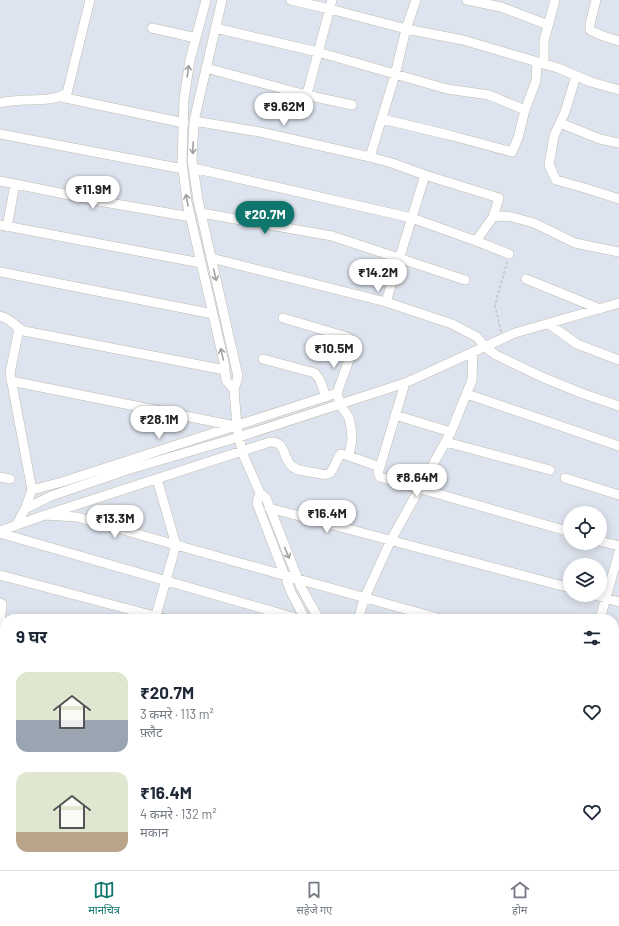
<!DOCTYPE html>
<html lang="hi">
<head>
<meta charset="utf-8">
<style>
	:root { --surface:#fff; --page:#f2f2f3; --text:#1f2937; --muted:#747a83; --line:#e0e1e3; --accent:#0f766e }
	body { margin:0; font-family:Barlow,"Noto Sans Devanagari",sans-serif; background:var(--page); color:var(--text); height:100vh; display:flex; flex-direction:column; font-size:15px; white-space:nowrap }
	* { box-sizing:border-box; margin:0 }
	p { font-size:13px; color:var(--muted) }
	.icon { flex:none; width:22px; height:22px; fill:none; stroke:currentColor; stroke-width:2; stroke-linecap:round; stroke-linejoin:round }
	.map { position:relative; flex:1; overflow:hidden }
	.drawer { position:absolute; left:0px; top:614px; width:619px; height:256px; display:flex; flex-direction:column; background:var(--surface); border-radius:16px 16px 0 0; box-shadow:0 2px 10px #0003 }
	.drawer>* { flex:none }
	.controls { position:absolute; left:563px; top:506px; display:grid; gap:8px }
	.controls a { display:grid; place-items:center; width:44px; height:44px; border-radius:50%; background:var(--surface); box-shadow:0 2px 10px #0003; font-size:20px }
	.price { position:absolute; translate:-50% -34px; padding:0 9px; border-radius:14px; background:#fff; color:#222; font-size:13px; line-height:26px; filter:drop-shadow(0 1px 2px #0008) }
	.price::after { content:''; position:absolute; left:50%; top:24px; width:12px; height:9px; margin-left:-6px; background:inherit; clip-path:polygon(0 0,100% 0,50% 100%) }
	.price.active { background:var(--accent); color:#fff }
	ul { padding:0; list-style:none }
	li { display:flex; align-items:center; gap:12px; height:100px; padding:0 16px }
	li span { display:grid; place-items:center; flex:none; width:112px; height:80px; border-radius:12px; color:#555 }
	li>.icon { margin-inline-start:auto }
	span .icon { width:48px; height:48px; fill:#fffc; stroke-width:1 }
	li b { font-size:17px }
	h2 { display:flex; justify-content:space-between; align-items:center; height:48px; padding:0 16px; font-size:17px }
	.menu { display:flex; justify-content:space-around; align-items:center; height:56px; border-top:1px solid var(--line); background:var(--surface); font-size:11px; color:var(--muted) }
	.menu a { display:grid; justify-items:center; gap:2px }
	.menu .active { color:var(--accent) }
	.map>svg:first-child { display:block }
</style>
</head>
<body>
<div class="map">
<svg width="619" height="870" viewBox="0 0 619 870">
	<rect width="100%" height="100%" fill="#dee4ef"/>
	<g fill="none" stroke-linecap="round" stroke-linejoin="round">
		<!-- street casing -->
		<g stroke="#bebdae" stroke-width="10">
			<path id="street" d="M206,0L190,60L184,99L182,161L187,202L224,362L226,380L234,390
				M222,0L194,121L192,160L198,200L238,376L234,390L237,426L242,452L260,493L266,498L301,587L319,619
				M291,0L330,9L406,29L463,40L558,68L591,82L619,90
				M416,0L406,29L395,75L370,157L392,163L425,175L499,198L493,217L476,241L509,254
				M467,0L501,7L548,25
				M596,0L590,24V30L603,36L619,41
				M152,28L196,38
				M215,28L318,52L447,89L489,95L525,110L518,138L512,152L449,135L382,119
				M544,64V41L555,0
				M206,68L306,95L309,87L332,0
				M576,76L565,112L554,136L549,165L556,180L588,189L619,199
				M306,95L352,105
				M61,97L184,123
				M0,103C20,97 51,104 67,93L90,0
				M525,110L536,81L537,62
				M194,121L260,132L370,157
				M560,123L600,139L619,143
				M0,134L183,169
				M193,168L412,218L476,241
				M425,175L386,302L452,324L477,337L485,347L496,355L542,377L581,393L619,406
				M0,181L104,202L191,217
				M201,213L332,236L465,280
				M493,217L502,216L512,217L534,223L575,243L619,252
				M0,225L201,263
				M7,227L15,184
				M211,258L386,302
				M0,272L213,314
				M526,279L600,309
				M0,316C12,319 15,327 24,331L225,370
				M283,318L347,337L353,341V349L337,393L340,404L349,418L351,427L352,439L349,456
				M549,324L577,344L619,360
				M19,329L10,373L32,490
				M263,359L315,373L320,380L326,397
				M11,381L235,426
				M405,383L380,467L378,472L380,477L570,532
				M467,394L619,446
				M395,415L451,432
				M446,442L550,470
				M0,477L10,479
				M565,478L619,495
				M157,479L176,545L441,619
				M260,493L257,503L291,592L305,619
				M269,508L570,588
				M25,509L51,496L127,470L239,437L405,383L515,333L619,303
				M45,515L270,442C287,441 282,459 293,467C300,472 310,472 317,473C321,474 326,476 330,473C335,468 336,459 341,454L349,456L380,467
				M16,526L25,509L32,490L62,482L337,393
				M0,531L45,515L77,517L176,545L155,619
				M0,533L299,619
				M600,541L619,546
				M0,575L166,619
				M595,595L619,602
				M0,603L2,604L0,625
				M358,619L365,597L391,540L451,432L472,380L473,352
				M600,619L619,552
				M614,647L619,648
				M0,677L5,678
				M614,697L619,698
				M0,726L5,727
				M614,743L619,744
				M0,764L5,765
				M0,860L4,857L5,852
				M380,865L399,870
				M87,870L88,865
				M202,870L203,865
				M263,870L264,865
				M529,870L531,865"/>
		</g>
		<!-- path -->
		<path stroke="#c4c4c4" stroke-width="1.5" stroke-dasharray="3 2" stroke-linecap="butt" d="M501,332L495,305L507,262"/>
		<!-- street -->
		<use href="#street" stroke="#fff" stroke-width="9"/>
	</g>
	<!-- one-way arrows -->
	<defs><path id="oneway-shaft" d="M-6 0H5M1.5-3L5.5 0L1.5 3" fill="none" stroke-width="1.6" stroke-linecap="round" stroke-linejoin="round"/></defs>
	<g stroke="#a0a0a0">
		<use href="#oneway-shaft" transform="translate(188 71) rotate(-82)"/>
		<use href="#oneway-shaft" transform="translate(193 148) rotate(92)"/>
		<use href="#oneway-shaft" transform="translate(187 200) rotate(-100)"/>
		<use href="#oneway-shaft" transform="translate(215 275) rotate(77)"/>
		<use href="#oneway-shaft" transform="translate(222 354) rotate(-103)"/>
		<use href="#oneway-shaft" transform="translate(287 553) rotate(68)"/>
	</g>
</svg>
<div class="controls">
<a><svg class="icon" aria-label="locate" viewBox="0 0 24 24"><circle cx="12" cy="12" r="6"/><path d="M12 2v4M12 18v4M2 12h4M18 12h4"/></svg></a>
<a><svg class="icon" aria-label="layers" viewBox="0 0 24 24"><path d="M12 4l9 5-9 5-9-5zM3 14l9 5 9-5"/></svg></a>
</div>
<b class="price" style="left:284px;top:127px">₹9.62M</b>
<b class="price" style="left:93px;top:210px">₹11.9M</b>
<b class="price active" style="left:265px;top:235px">₹20.7M</b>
<b class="price" style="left:378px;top:293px">₹14.2M</b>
<b class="price" style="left:334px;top:369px">₹10.5M</b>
<b class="price" style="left:159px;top:440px">₹28.1M</b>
<b class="price" style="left:417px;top:498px">₹8.64M</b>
<b class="price" style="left:327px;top:534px">₹16.4M</b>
<b class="price" style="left:115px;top:539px">₹13.3M</b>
<section class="drawer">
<h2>9 घर<svg class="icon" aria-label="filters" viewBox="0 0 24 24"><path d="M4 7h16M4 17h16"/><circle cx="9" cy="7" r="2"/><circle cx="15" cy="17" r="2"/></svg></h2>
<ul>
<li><span style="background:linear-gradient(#dfe7d0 60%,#9aa5b1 0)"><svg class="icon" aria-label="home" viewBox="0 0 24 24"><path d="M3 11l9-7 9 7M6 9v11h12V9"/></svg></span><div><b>₹20.7M</b><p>3 कमरे · 113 m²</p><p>फ़्लैट</p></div><svg class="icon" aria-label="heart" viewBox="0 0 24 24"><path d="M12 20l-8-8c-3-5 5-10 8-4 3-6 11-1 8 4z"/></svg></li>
<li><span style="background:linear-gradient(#dfe7d0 75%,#b9a48a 0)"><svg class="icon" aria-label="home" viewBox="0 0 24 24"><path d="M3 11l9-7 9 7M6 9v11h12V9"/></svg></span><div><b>₹16.4M</b><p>4 कमरे · 132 m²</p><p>मकान</p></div><svg class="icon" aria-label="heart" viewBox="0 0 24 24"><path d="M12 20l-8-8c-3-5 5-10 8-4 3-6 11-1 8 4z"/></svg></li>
</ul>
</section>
</div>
<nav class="menu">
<a class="active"><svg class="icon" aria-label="map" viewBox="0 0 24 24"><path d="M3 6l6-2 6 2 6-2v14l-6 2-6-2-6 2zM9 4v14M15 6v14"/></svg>मानचित्र</a>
<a><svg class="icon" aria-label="saved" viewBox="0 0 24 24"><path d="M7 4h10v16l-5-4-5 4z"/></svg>सहेजे गए</a>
<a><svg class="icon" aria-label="home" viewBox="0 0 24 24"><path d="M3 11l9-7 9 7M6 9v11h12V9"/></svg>होम</a>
</nav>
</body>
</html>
